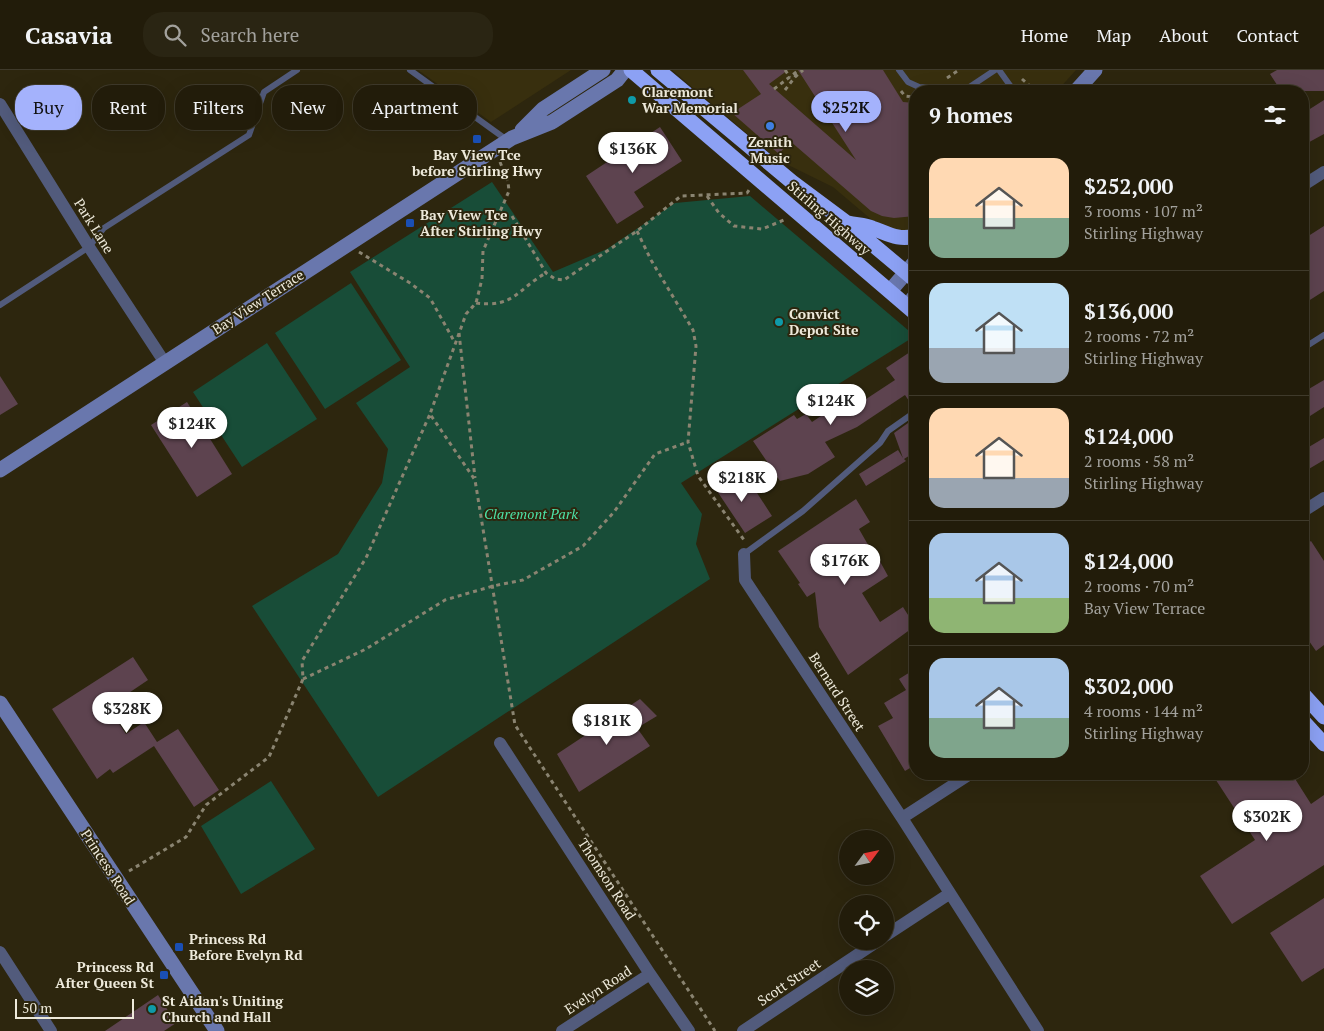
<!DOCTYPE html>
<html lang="en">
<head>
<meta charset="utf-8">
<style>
	:root { --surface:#221c0a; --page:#2a2513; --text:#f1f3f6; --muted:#a2a19c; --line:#3f3a2b; --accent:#a4b2fc }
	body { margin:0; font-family:"PT Serif",serif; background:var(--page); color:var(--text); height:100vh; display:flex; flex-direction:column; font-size:19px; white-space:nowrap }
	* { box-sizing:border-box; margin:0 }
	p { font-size:16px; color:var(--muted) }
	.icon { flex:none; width:28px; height:28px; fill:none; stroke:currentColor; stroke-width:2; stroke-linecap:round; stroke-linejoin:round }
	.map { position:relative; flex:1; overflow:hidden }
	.side { position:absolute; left:909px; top:15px; width:400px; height:695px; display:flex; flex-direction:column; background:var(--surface); border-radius:20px; box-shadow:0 5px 20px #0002,0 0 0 1px var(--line) }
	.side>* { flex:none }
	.hud { position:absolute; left:15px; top:15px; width:475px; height:45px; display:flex; gap:10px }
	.needle { width:32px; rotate:57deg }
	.fabs { position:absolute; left:839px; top:760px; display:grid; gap:10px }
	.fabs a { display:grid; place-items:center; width:55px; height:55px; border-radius:50%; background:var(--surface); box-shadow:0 5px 20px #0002,0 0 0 1px var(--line); font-size:25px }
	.scale { position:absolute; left:15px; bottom:12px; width:119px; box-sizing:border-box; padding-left:5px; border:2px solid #ede9da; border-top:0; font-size:14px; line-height:18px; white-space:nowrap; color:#ede9da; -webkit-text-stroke:4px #2d260e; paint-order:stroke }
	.price { position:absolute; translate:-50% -42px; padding:0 11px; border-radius:18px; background:#fff; color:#222; font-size:16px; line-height:32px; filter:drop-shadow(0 1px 2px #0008) }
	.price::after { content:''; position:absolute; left:50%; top:30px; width:15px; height:11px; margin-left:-8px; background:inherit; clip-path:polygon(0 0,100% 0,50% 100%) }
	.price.active { background:var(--accent); color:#111 }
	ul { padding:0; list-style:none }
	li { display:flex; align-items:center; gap:15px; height:125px; padding:0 20px }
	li+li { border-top:1px solid var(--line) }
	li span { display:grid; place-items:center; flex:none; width:140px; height:100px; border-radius:15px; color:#555 }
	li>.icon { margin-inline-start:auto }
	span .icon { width:60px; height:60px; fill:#fffc; stroke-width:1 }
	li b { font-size:21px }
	h2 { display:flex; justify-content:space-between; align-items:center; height:60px; padding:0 20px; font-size:21px }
	.pill { padding:0 18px; border-radius:20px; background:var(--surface); box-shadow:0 5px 20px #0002,0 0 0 1px var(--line); font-size:18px; line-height:45px }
	.pill.active { background:var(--accent); color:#111 }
	header { display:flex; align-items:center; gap:30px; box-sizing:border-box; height:70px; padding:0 25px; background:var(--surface); border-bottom:1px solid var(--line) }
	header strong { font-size:24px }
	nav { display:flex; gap:28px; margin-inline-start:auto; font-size:18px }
	.search { width:350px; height:45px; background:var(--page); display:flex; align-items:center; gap:12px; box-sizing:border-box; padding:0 18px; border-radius:20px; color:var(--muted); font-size:19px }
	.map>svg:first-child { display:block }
</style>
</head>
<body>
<header>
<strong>Casavia</strong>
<div class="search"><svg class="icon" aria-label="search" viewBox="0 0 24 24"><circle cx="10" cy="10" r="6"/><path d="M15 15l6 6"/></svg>Search here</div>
<nav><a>Home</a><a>Map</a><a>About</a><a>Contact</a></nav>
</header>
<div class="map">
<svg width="1324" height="961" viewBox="0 0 1324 961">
	<rect width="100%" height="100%" fill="#2d260e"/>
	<!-- built -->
	<path fill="#382f0e" d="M418,0H571L491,52Z
		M672,0H1076L1057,21H915V160L899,163L872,150L833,117L778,90Z"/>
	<!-- green -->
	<path fill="#184d38" d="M492,112L553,202L607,179L675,133L750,126L915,266L681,413L702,444L696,474L710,509L378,727L252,536L338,484L382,413L388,379L356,333L410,297L350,202Z
		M351,213L401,290L325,339L275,263Z
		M267,273L317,349L242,397L193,322Z
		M271,711L315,779L241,824L201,756Z"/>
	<!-- building -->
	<path fill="#5d434f" d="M743,0H788L769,14L856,90L798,0H883L903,32L915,33V146L894,148L882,146L871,141L790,71L779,84L732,43L761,24Z
		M1277,0H1324V21H1281L1270,4Z
		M1324,30V64L1302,76V44Z
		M660,57L682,91L634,122L644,137L617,154L586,106Z
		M1324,156V221L1302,235V170Z
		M910,282L915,290V337H913L905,325L857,357L825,372L835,387L808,404L780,411L753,371L794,345L797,349L806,344L812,352L854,324L860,333L895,310L886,298Z
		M0,306L18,334L0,345Z
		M1324,310V337L1310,346L1302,333V323Z
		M187,332L232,404L197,427L151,355Z
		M915,348V382L904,389L906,391L866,416L859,404L898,380L903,388L894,363Z
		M1324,368V390L1302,403V381Z
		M714,400L730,420L748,409L772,446L745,463L707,406Z
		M856,429L870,452L859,459L875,487L877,486L888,506L862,523L880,552L903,537L915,556L848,605L819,557L815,522L807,527L798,514L800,513L778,481Z
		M1311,471L1324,491V575L1316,581L1302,561V477Z
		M133,587L148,610L108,637L126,664L144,652L157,672L178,659L219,720L194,737L154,676L113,703L110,699L97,709L52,639Z
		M915,599V695L905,701L878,656L893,648L884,633L906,620L899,609Z
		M640,629L657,646L637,658L650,676L579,722L557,684Z
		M1212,704H1292L1311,734L1324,725V795L1232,854L1200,806L1255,770Z
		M1324,828V898L1302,912L1270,863Z
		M158,925L176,953L164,961H105Z"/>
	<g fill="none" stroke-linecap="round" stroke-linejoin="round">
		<!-- path -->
		<path stroke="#8a8471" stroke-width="3" stroke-dasharray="4 4" stroke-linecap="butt" d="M785,0L790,7
			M947,8L959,0
			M1022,9L1031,17L1030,21
			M774,19L799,0
			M785,20L795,7L803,0
			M901,21L905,26L914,27
			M500,92L508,112L509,121L483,181L482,209L476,233L466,244L430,344L475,410L515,655L715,961
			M707,126L719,143L734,156L762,159L784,150
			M512,146L546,203L555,209L564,210L637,161L681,126L747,123L749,120
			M637,161L651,190L693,260L696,276L688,372L698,406L744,470
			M359,182L410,213L430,228L454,271
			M476,233C515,238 517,219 546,203
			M459,263L475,408
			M303,609L366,579L445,530L493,516L523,510L583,476L614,442L655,384L688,372
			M129,801L186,767L206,735L269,687L303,609L302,591L366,488L430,344"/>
		<!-- lane -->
		<path stroke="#525b7c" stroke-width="6" d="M410,0L507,70
			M899,0L908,12L919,17L965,20L995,0
			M999,0L1014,21
			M0,235L89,177L104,158L249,65L264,22L297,0
			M1302,279L1324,265
			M744,484L803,441L880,373L888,361L915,342"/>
		<!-- street -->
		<path stroke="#525b7c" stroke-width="12" d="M0,34L89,177L165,293
			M1302,116L1324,102
			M1302,442L1324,428
			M744,484L745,510L902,748L1038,961
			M500,673L650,904L689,961
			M902,748L970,704
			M885,866L949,824
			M0,882L51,961
			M562,961L650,904
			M743,961L878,871"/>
		<!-- secondary -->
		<path stroke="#6977ad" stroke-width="15" d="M1076,21L1095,0
			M522,60L543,39L603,0
			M890,221L915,192
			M907,236L915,226
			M0,400L512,68L552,52L617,10L625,0
			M0,633L217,961"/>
		<!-- highway -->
		<path stroke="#8ca1f4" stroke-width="15" d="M631,0L915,243
			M658,0L792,112L847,153L915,210
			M848,153C856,155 865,155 872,158C887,163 898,171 915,166
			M1302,623L1324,647
			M1302,650L1324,674"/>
	</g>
	<!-- markers -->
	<g fill="#0f9aa8" stroke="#2d260e" stroke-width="2">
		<circle cx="632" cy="30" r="5"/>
		<circle cx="779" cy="252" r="5"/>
		<circle cx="152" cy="939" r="5"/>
	</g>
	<circle fill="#3f7fe0" stroke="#2d260e" stroke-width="2" cx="770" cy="56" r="5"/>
	<g fill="#1a4fb4" stroke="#2d260e" stroke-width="2">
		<rect x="472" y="64" width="10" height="10" rx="2.5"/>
		<rect x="405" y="148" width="10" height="10" rx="2.5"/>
		<rect x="174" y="872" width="10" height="10" rx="2.5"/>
		<rect x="159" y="900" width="10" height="10" rx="2.5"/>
	</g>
	<g text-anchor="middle" stroke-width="4" stroke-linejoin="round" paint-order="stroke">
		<!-- poi labels -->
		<g font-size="14" font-weight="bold" fill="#ede9da" stroke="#2d260e" text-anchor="start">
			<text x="642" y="27">Claremont<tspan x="642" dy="16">War Memorial</tspan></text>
			<text x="770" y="77" text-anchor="middle">Zenith<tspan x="770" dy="16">Music</tspan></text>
			<text x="477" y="90" text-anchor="middle">Bay View Tce<tspan x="477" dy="16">before Stirling Hwy</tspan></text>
			<text x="420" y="150">Bay View Tce<tspan x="420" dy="16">After Stirling Hwy</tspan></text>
			<text x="789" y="249">Convict<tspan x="789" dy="16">Depot Site</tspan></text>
			<text x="189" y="874">Princess Rd<tspan x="189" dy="16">Before Evelyn Rd</tspan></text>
			<text x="154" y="902" text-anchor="end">Princess Rd<tspan x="154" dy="16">After Queen St</tspan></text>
			<text x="162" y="936">St Aidan's Uniting<tspan x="162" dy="16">Church and Hall</tspan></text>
		</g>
		<!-- street labels -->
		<g font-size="14" fill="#ede9da" stroke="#2d260e">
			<text transform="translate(829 148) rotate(41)" y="5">Stirling Highway</text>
			<text transform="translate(94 156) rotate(58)" y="5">Park Lane</text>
			<text transform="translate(258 232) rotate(-33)" y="5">Bay View Terrace</text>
			<text transform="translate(837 622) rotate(57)" y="5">Bernard Street</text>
			<text transform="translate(108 797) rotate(57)" y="5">Princess Road</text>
			<text transform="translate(607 809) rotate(57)" y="5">Thomson Road</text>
			<text transform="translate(789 912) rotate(-34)" y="5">Scott Street</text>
			<text transform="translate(598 920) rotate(-33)" y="5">Evelyn Road</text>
		</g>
		<!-- park labels -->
		<g font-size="14" font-style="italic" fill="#4ce3a8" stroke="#2d260e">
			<text x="531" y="449">Claremont Park</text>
		</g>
	</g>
</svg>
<div class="fabs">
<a><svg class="needle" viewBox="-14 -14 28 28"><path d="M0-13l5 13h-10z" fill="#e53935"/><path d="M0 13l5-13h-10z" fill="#a2a19c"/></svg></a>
<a><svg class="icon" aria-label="locate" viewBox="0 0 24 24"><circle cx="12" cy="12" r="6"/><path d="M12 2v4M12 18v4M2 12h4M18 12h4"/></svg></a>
<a><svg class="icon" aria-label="layers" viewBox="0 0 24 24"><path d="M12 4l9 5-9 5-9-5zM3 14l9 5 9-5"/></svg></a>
</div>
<div class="scale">50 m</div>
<b class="price active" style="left:846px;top:63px">$252K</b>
<b class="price" style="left:633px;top:104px">$136K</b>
<b class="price" style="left:831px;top:356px">$124K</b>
<b class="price" style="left:192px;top:379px">$124K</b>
<b class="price" style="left:742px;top:433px">$218K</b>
<b class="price" style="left:845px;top:516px">$176K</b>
<b class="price" style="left:127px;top:664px">$328K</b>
<b class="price" style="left:607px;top:676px">$181K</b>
<b class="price" style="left:1267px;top:772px">$302K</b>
<div class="hud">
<a class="pill active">Buy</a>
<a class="pill">Rent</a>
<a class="pill">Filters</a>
<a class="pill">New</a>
<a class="pill">Apartment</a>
</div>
<section class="side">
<h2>9 homes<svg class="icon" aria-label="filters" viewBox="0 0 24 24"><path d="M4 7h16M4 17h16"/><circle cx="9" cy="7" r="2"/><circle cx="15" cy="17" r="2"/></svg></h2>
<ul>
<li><span style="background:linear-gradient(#ffd9b3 60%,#7fa58c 0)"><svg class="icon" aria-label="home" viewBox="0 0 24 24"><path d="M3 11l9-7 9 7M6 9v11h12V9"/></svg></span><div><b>$252,000</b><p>3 rooms · 107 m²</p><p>Stirling Highway</p></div></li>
<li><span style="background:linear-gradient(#bfe0f5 65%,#9aa5b1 0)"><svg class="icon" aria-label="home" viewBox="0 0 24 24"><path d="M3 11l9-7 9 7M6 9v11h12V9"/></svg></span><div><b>$136,000</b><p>2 rooms · 72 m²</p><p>Stirling Highway</p></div></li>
<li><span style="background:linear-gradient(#ffd9b3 70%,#9aa5b1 0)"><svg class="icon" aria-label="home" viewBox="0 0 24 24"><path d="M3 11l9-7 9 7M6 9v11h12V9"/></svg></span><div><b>$124,000</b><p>2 rooms · 58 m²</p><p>Stirling Highway</p></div></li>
<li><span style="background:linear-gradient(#a9c7e8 65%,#8fb573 0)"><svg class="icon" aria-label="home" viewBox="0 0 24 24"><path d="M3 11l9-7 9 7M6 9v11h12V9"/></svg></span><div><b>$124,000</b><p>2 rooms · 70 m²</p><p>Bay View Terrace</p></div></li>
<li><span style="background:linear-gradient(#a9c7e8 60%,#7fa58c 0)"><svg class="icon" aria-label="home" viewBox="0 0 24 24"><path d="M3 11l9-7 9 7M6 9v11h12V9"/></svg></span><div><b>$302,000</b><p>4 rooms · 144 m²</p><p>Stirling Highway</p></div></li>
</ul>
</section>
</div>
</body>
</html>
